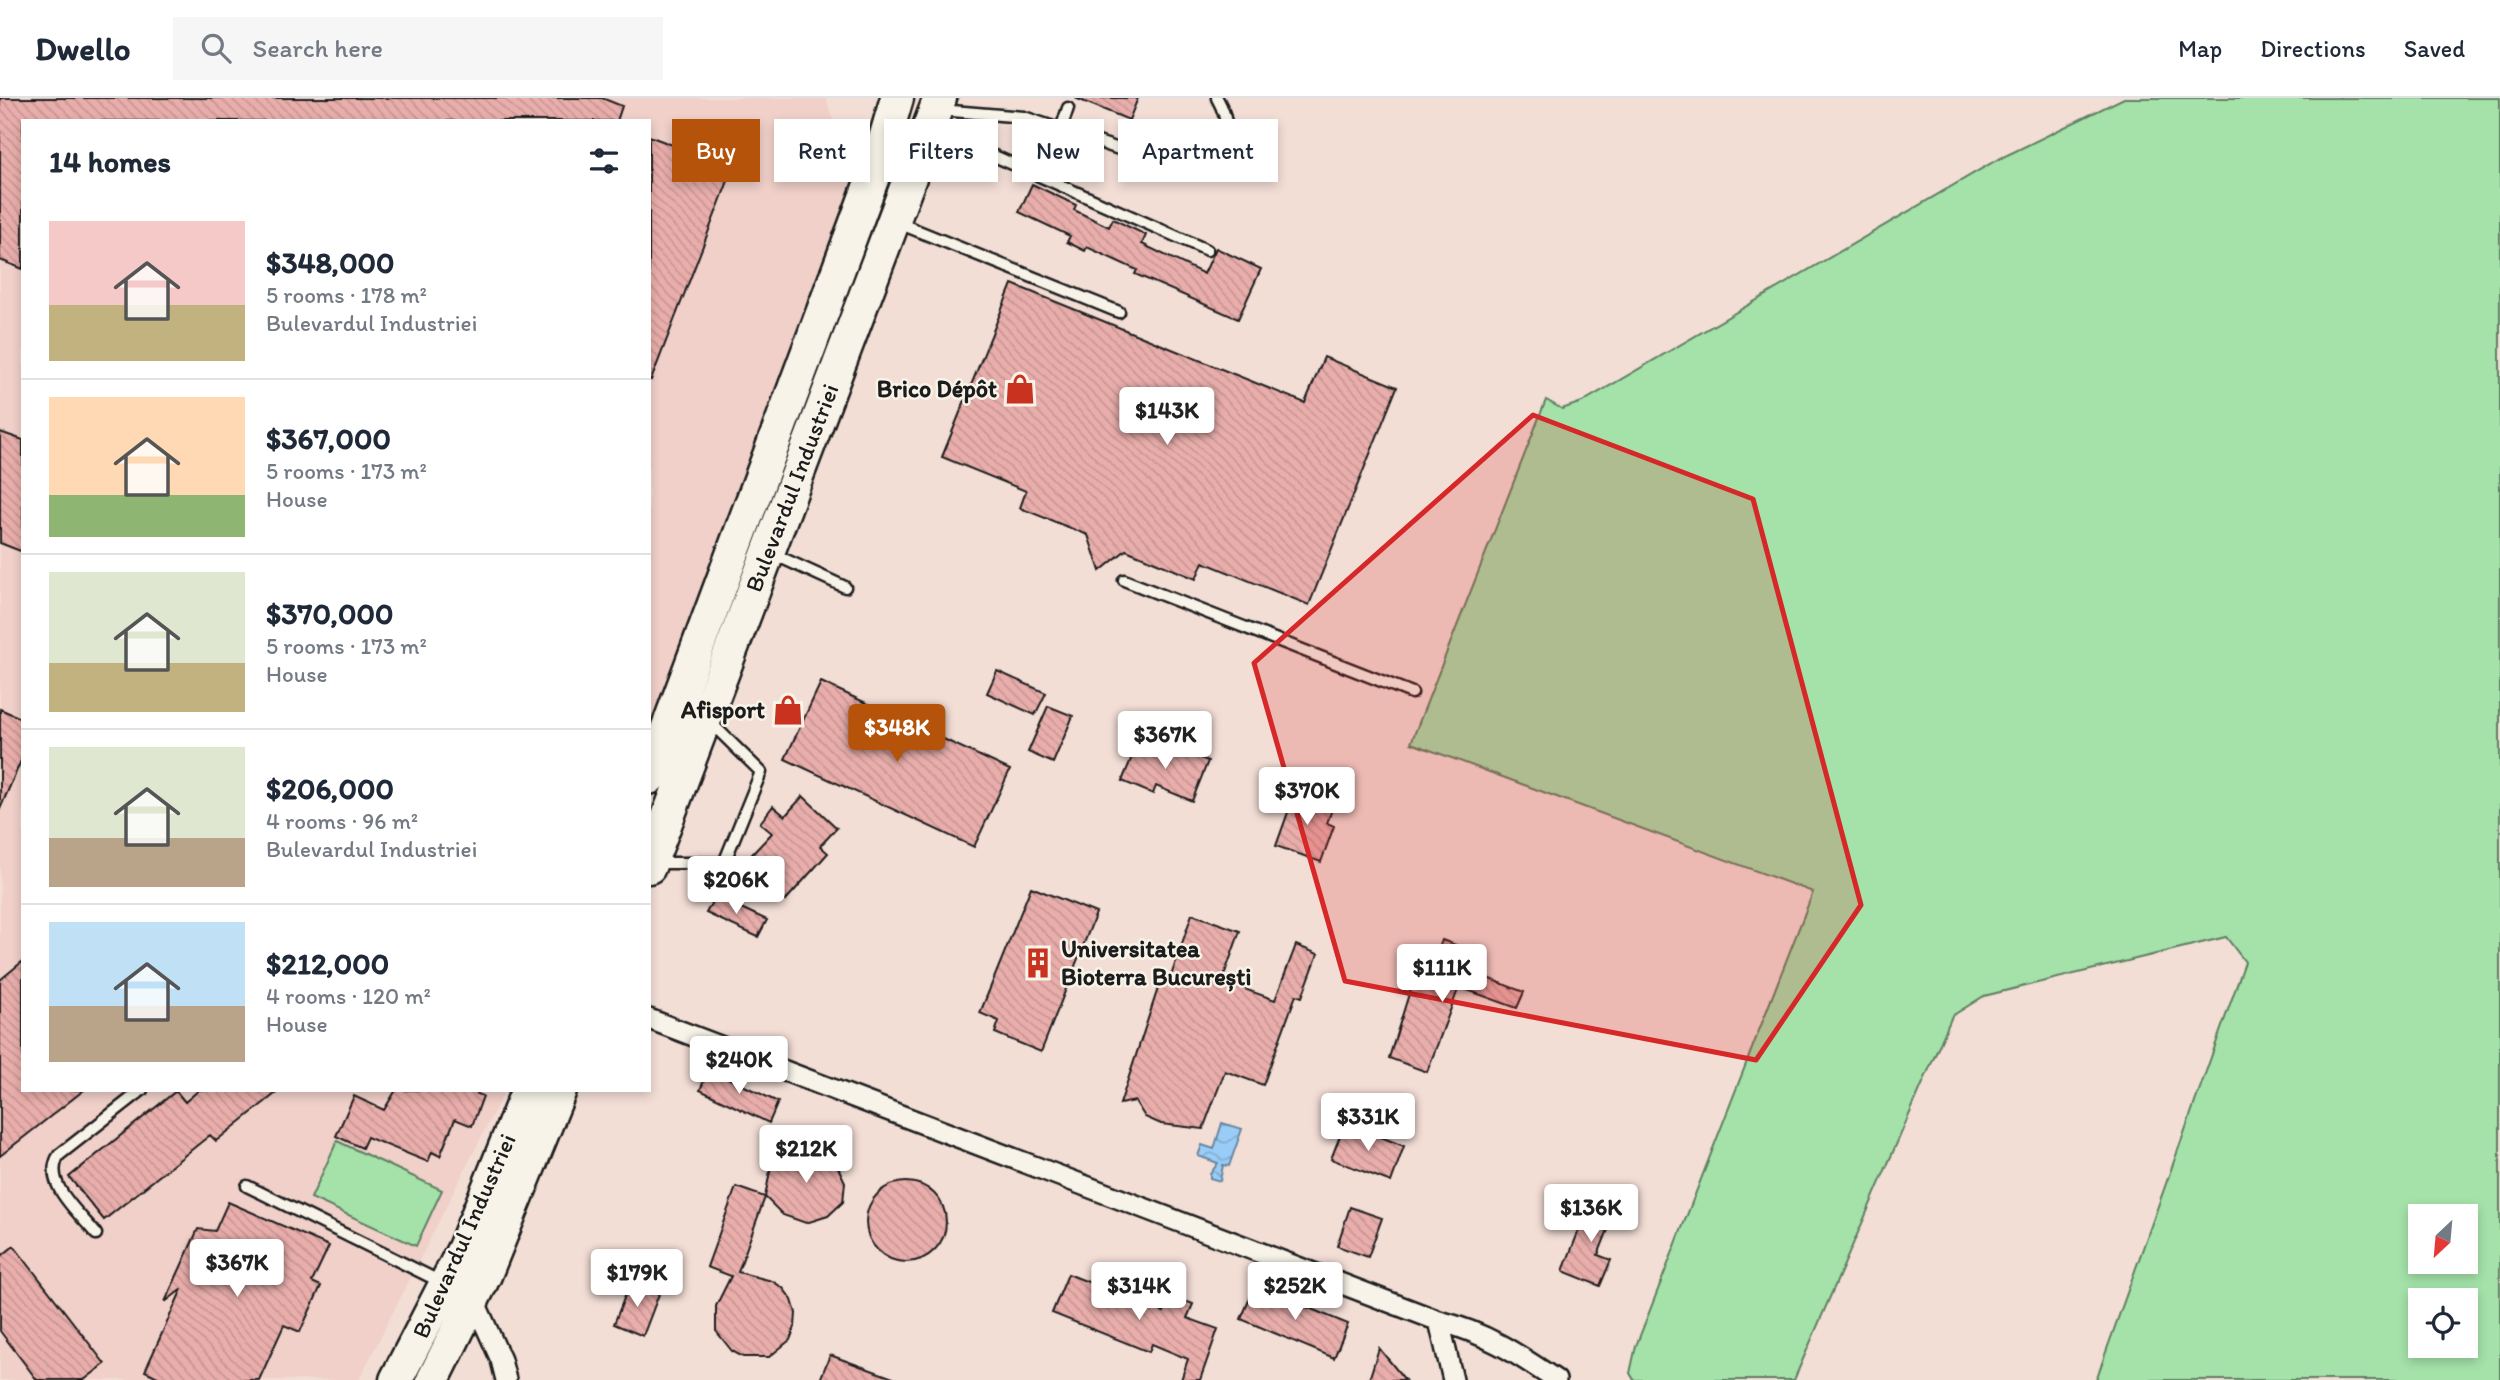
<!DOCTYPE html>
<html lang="en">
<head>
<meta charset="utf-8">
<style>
	:root { --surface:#fff; --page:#f6f6f7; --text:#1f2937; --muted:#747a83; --line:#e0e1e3; --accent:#b45309 }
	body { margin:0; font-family:Itim,sans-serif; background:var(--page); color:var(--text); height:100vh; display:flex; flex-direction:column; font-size:26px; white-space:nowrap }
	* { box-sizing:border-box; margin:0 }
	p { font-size:23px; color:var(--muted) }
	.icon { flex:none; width:38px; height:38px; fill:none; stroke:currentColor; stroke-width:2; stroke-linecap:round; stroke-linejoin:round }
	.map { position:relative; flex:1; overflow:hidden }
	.side { position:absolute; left:21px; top:21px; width:630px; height:973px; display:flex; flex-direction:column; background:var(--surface); border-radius:0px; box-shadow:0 4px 10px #0003 }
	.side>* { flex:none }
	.top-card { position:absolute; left:672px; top:21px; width:665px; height:63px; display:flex; gap:14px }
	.needle { width:46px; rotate:206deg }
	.fabs { position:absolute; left:2408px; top:1106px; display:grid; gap:14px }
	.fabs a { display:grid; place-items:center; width:70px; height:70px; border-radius:0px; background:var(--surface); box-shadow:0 4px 10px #0003; font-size:35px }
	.price { position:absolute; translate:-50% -60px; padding:0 16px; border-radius:7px; background:#fff; color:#222; font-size:23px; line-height:46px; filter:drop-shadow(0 2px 4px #0008) }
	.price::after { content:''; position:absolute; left:50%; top:42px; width:21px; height:16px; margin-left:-10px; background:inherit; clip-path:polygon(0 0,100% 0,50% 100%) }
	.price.selected { background:var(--accent); color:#fff }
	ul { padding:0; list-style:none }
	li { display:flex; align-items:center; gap:21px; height:175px; padding:0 28px }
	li+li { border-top:2px solid var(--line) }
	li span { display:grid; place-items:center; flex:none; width:196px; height:140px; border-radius:0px; color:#555 }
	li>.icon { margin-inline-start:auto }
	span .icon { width:84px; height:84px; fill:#fffc; stroke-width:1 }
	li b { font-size:30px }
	h2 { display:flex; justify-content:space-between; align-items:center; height:84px; padding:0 28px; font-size:30px }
	.pill { padding:0 24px; border-radius:0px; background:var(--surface); box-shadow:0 4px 10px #0003; font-size:24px; line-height:63px }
	.pill.selected { background:var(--accent); color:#fff }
	header { display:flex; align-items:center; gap:42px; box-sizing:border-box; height:98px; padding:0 35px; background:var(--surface); border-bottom:2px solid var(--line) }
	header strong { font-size:33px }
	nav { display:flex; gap:38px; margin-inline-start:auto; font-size:24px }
	.search { width:490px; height:63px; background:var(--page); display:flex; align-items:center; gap:18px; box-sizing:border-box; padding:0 24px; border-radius:0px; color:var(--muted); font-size:26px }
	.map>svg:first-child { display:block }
</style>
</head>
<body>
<header>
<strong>Dwello</strong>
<div class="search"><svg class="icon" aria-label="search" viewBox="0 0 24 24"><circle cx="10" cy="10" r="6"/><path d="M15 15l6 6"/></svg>Search here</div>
<nav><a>Map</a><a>Directions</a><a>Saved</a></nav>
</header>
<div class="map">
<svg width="2500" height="1282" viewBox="0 0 2500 1282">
	<defs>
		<pattern id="water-waves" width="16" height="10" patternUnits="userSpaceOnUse" patternTransform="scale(1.75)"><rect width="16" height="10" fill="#99cdf7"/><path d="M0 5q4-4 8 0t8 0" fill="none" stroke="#83afd3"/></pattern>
		<pattern id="building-back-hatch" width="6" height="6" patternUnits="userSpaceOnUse" patternTransform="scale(1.75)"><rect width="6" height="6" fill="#e9aeab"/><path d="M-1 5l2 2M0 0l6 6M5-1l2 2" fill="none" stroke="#c79593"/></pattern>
	</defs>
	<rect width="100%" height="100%" fill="#f3ded6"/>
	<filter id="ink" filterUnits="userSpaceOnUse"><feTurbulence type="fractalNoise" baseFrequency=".0143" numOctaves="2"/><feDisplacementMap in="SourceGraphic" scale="14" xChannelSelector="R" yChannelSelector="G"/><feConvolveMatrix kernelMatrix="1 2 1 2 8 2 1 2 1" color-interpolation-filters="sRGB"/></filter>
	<g filter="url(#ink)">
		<!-- built -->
		<path fill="#f0d0c9" d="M0,0H826L856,94L649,653V23H23V992H505L359,1282H0Z"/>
		<!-- grass -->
		<path fill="#a4e2a9" stroke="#607f62" stroke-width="2" fill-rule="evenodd" d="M2124,0H2500V1282H2096L2245,864L2226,839L1984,898L1952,918L1794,1282H1634L1630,1275L1636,1248L1813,794L1411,645L1546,302L1562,311L1582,304L1995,63ZM2466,1118V1164H2420V1118ZM2466,1202V1248H2420V1202Z
			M337,1043L442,1092L416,1148L311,1100Z"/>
		<!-- water -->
		<path fill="url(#water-waves)" stroke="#67869f" stroke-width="2" d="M1222,1025L1242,1031L1229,1068L1223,1067L1220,1083L1210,1080V1076L1218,1065L1198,1058L1202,1047L1214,1051Z"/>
		<!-- building -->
		<path fill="url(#building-back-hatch)" stroke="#1c1c1c" stroke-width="2" d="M0,0H602L622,8L617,23H23V171L0,162Z
			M1075,0H1138L1129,22Z
			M649,38L733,70L651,282L649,281Z
			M1032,86L1076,107L1074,112L1109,129L1113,121L1146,137L1142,146L1204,176L1216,150L1261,171L1238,221L1135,176L1137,172L1087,149L1085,153L1067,144L1070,138L1019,114Z
			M1012,186L1305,305L1324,259L1397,289L1309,507L1203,464L1196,481L1126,452L1100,473L1088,437L1020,410L1026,393L942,359Z
			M0,334L23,342V454L0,445Z
			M997,573L1046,595L1035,617L987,595Z
			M821,584L1010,672L974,749L785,661Z
			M1048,608L1073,618L1053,665L1028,654Z
			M0,611L23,621V658L0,711Z
			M1139,642L1181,659L1183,653L1208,663L1192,703L1156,688L1153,696L1122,683Z
			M1296,692L1334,706L1327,725L1334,728L1321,764L1276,748Z
			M803,698L837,730L820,748L828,755L785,803L742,767L772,735L760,725L773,708L785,718Z
			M1031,789L1096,815L1041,954L995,935L999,923L980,915Z
			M715,798L767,822L758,839L706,815Z
			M1192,816L1240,833L1222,883L1275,902L1296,847L1318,856L1302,899L1296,897L1263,987L1225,973L1203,1031L1161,1026L1145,1019L1135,1003L1120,1006L1162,878L1170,881Z
			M1442,842L1480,856L1474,875L1524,894L1517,910L1459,889L1427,974L1389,960L1413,883L1426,888Z
			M23,863V992H84L0,1058V882Z
			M709,971L778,1004L769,1025L700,992Z
			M199,992H280L216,1043L210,1037L104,1122L69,1079L176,993L185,1004Z
			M396,992H468L483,998L472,1028L455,1021L440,1058L432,1054L428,1064L367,1039L362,1050L336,1038L354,998L384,1012Z
			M1345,1025L1404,1048L1391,1084L1331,1061Z
			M811,1049L834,1061L845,1084L843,1104L828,1118L806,1125L783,1117L765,1099L770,1073L776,1063L797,1050Z
			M866 1124a40 40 0 1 1 80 0a40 40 0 1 1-80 0Z
			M736,1089L765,1099L738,1174L772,1183L783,1190L792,1202L796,1215L795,1229L790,1242L769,1259H743L732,1253L716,1233V1208L731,1178L707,1169Z
			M1592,1099L1617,1109L1598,1157L1611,1162L1600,1188L1563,1173Z
			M228,1104L329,1148L312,1184L321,1188L300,1234L284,1227L259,1282H164L145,1273L182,1191L165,1204L198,1131L215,1133Z
			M1350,1109L1382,1120L1368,1159L1337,1148Z
			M14,1148L105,1266L84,1282H37L0,1233V1159Z
			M1068,1176L1164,1214L1170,1197L1193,1206L1187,1220L1218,1231L1200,1282H1181L1188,1261L1152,1246L1149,1254L1052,1215Z
			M630,1185L659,1196L643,1238L614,1226Z
			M1255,1188L1348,1226L1334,1260L1241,1221Z
			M1379,1250L1405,1282H1369Z
			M830,1257L893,1280V1282H820Z"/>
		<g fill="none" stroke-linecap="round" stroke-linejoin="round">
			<!-- service casing -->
			<g stroke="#1c1c1c" stroke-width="15">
				<path id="service" d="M940,12L1024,19L1181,72C1219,61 1239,39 1217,0
					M933,31L1207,152
					M1061,31L1068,10
					M896,124L1119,214
					M771,455L845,489
					M1124,482L1412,595
					M655,765H724L761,674L708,622
					M247,1088L443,1185
					M96,1136C80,1115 41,1085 59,1057L142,992"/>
			</g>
			<!-- minor casing -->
			<g stroke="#1c1c1c" stroke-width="24">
				<path id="minor" d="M649,921L1439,1223C1486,1235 1516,1255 1556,1282
					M474,1202L501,1262L506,1282
					M1439,1223L1453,1282"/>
			</g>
			<!-- primary casing -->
			<g stroke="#1c1c1c" stroke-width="37">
				<path id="primary" d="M649,680L877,68L897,0
					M649,769L940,0
					M396,1282L464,1150L528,992
					M433,1282L485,1177L560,992"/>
			</g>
			<!-- service -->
			<use href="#service" stroke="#f7f3e8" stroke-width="10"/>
			<!-- minor -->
			<use href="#minor" stroke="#f7f3e8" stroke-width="19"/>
			<!-- primary -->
			<use href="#primary" stroke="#f7f3e8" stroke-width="32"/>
		</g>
	</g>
	<!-- marked area -->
	<path fill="#d62828" fill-opacity="0.2" stroke="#d62828" stroke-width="5" stroke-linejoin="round" d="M1533,317L1753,401L1861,807L1756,962L1345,883L1254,565Z"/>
	<!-- icons -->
	<defs>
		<g id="shop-bare" transform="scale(2.415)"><path d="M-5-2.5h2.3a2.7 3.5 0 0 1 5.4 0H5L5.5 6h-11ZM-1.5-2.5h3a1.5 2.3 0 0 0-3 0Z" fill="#c8321e" stroke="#f7f3e8" stroke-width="2.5" paint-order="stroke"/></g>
		<g id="building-bare" transform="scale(2.415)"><path d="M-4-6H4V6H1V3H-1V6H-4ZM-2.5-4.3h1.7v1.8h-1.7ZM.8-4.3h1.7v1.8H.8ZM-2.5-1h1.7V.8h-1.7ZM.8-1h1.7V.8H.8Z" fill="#c8321e" stroke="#f7f3e8" stroke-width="2.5" paint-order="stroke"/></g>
	</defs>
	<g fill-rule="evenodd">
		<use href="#shop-bare" x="1020" y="291"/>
		<use href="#shop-bare" x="788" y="612"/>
		<use href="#building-bare" x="1038" y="865"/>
	</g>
	<g text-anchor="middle" stroke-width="5" stroke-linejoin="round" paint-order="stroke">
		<!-- poi labels -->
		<g font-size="24" font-weight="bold" fill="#1c1c1c" stroke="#f7f3e8" text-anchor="end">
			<text x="997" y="299">Brico Dépôt</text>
			<text x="765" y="620">Afisport</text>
			<text x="1061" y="859" text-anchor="start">Universitatea<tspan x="1061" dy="28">Bioterra București</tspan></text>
		</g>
		<!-- street labels -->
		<g font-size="24" fill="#1c1c1c" stroke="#f7f3e8">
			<text transform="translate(792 390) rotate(-69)" y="8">Bulevardul Industriei</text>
			<text transform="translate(464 1138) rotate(-66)" y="8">Bulevardul Industriei</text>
		</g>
	</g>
</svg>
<div class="fabs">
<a><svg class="needle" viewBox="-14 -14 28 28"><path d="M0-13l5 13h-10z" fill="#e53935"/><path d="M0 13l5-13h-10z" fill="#747a83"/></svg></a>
<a><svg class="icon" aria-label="locate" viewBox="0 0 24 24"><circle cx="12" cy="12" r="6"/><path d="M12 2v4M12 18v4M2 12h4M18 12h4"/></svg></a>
</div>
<b class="price" style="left:1167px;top:349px">$143K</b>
<b class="price selected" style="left:897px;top:666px">$348K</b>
<b class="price" style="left:1165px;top:673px">$367K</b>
<b class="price" style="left:1307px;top:729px">$370K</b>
<b class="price" style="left:736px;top:818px">$206K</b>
<b class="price" style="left:1442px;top:906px">$111K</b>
<b class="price" style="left:739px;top:998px">$240K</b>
<b class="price" style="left:1368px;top:1055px">$331K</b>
<b class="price" style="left:806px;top:1087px">$212K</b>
<b class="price" style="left:1591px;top:1146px">$136K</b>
<b class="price" style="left:237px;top:1201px">$367K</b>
<b class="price" style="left:637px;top:1211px">$179K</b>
<b class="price" style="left:1139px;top:1224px">$314K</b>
<b class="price" style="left:1295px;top:1224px">$252K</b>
<div class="top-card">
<a class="pill selected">Buy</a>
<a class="pill">Rent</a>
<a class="pill">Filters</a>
<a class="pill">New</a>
<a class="pill">Apartment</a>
</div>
<section class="side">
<h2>14 homes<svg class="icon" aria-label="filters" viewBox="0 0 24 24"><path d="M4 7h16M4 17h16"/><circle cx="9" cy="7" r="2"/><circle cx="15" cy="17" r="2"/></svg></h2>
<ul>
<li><span style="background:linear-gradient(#f6c9c9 60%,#c2b280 0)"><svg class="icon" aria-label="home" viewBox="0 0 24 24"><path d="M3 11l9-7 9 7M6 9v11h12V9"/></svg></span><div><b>$348,000</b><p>5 rooms · 178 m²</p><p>Bulevardul Industriei</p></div></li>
<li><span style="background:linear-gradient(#ffd9b3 70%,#8fb573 0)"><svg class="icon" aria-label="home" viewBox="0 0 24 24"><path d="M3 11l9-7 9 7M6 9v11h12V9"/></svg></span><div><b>$367,000</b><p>5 rooms · 173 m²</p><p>House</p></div></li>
<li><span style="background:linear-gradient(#dfe7d0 65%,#c2b280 0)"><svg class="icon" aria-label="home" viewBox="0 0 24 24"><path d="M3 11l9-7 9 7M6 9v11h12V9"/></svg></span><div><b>$370,000</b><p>5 rooms · 173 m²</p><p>House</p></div></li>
<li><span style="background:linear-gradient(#dfe7d0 65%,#b9a48a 0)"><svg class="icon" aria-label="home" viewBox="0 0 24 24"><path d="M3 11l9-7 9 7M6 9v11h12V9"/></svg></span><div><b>$206,000</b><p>4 rooms · 96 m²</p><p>Bulevardul Industriei</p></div></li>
<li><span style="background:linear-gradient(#bfe0f5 60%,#b9a48a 0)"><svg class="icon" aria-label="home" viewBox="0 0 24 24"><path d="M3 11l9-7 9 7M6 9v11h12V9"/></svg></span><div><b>$212,000</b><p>4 rooms · 120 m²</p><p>House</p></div></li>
</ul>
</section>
</div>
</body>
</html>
